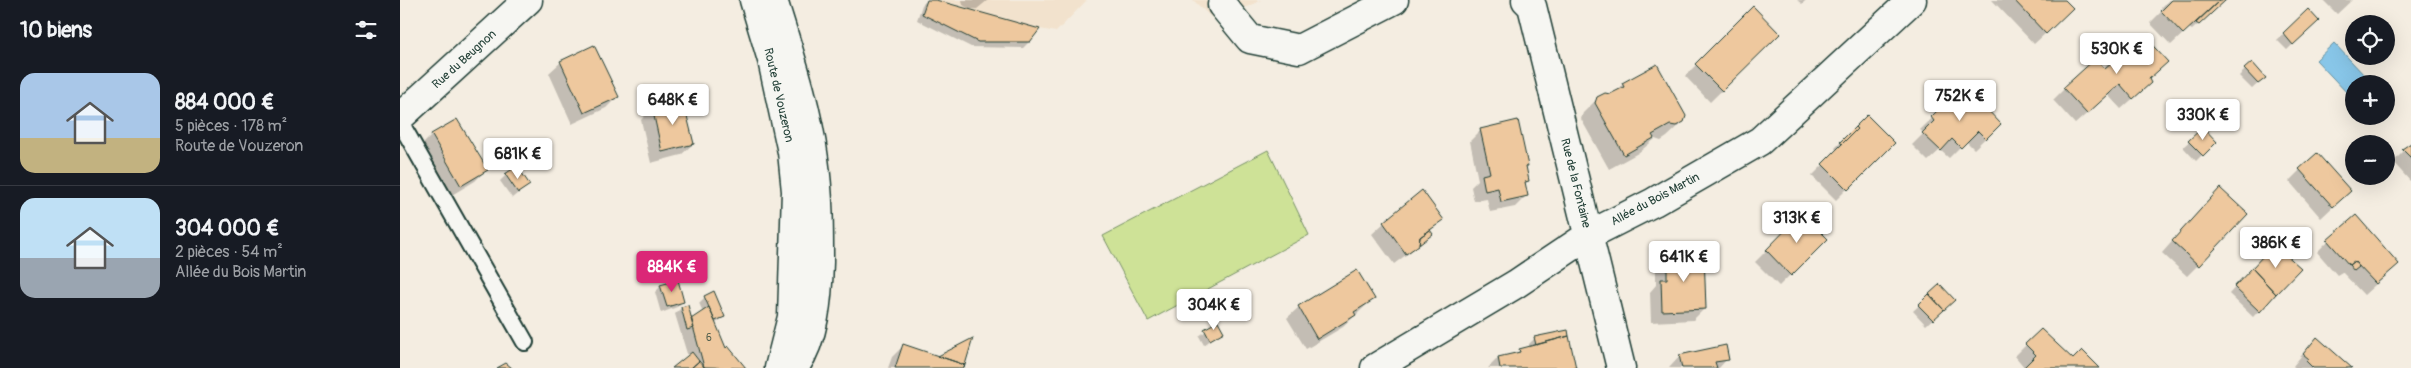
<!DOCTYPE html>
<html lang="fr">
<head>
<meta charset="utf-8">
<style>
	:root { --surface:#171b24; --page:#242831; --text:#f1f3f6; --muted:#9ea1a6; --line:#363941; --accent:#db2777 }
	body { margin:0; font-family:Pangolin,sans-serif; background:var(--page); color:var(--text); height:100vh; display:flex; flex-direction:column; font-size:19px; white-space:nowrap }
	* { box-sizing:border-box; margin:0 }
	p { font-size:16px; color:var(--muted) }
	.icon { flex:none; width:28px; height:28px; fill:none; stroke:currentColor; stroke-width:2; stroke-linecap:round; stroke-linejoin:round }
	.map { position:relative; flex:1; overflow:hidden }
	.sheet { display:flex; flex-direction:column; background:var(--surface); width:400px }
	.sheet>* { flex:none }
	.buttons { position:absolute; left:1945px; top:15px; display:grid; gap:10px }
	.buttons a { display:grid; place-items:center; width:50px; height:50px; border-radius:50%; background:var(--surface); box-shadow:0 5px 20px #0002; font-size:25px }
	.price { position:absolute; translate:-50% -42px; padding:0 11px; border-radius:5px; background:#fff; color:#222; font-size:16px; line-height:32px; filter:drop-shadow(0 1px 2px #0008) }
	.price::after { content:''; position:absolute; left:50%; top:30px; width:15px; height:11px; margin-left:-8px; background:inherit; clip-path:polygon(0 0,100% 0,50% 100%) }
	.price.on { background:var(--accent); color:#fff }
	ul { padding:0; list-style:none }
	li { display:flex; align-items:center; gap:15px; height:125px; padding:0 20px }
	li+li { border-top:1px solid var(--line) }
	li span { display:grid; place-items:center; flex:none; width:140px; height:100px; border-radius:15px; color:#555 }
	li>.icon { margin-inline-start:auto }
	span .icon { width:60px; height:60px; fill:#fffc; stroke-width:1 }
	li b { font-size:21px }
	h2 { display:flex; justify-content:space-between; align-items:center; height:60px; padding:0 20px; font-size:21px }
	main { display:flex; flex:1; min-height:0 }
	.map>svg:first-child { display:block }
</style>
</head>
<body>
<main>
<section class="sheet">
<h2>10 biens<svg class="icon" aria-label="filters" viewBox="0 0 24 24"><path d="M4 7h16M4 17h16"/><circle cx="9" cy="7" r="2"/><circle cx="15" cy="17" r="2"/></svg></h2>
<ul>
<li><span style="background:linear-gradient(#a9c7e8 65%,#c2b280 0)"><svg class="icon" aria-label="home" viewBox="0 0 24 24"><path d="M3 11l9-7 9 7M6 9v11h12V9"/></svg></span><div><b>884 000 €</b><p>5 pièces · 178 m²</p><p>Route de Vouzeron</p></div></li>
<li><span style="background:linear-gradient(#bfe0f5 60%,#9aa5b1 0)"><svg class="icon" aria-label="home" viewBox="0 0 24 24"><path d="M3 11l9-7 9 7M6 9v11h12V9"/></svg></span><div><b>304 000 €</b><p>2 pièces · 54 m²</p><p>Allée du Bois Martin</p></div></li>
</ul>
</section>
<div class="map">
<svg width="2011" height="368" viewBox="0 0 2011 368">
	<rect width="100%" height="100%" fill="#f4ede1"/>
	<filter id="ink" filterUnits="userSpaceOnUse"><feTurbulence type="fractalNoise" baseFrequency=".02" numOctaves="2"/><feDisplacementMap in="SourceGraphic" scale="10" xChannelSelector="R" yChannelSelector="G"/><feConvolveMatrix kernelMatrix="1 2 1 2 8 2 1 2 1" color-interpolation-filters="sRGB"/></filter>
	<g filter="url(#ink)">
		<!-- built -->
		<path fill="#f2e2cd" d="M527,0H687L656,32L640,29L630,42H578L522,14Z
			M793,0H861L850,6L811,17Z"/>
		<!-- green -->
		<path fill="#cee297" stroke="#769066" d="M868,150L909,235L748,321L703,236Z"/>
		<!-- water -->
		<path fill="#88c6e8" stroke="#5e8fa0" d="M1934,43L1966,77L1959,84H1954V89L1948,94L1916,60Z"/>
		<!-- shadow -->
		<path fill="#0003" d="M527,0H532L629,42L623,48L571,47L517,20L522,5Z
			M562,0H588L577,9H569L563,5Z
			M1397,0H1406L1402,4Z
			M1592,0H1663L1660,20L1634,44Z
			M1769,0H1825L1792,30L1789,28L1771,45L1750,23L1763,10L1761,8Z
			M1923,0H1952L1937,14Z
			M1353,8L1379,34L1310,102L1285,76Z
			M1908,11L1917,21L1887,50L1877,40Z
			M1721,52L1747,80L1738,94L1721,109L1708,95L1675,124L1653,100L1664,89L1703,68Z
			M161,62L217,97L206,108L172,124L149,73Z
			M1851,64L1864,78L1852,89L1839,76Z
			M1223,84L1283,122L1267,137L1261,141L1255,139L1238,153L1209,169L1181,119L1183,113L1198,98L1214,94Z
			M1564,87L1600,124L1574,149L1566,141L1549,158L1540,150L1528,161L1512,145L1524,133L1520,130Z
			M282,101L293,144L281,155L251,163L241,120L252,108Z
			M1467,116L1493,143L1436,200L1412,176L1437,151L1435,148Z
			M1803,129L1815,142L1796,161L1783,147Z
			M1081,130L1127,165L1125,167L1128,181L1124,185L1126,196L1115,207L1090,212L1087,199L1074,201L1071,187L1078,180L1070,141Z
			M32,135L86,170L75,181L50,196L21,146Z
			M2011,144V180L2010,181L1993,162Z
			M1900,170L1938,202L1921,218L1889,181Z
			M106,175L128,185L112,198L100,181Z
			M1808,201L1798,265L1787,276L1762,253Z
			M1402,215L1426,239L1379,286L1355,262Z
			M1042,219L1030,231L1032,234L1026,240L994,264L972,234L984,223Z
			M1928,241L1986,275L1964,295L1942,272L1937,275L1917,252Z
			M1267,255L1304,309L1293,320L1251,322L1250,292L1256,285V267Z
			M1863,257L1899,268L1853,317L1829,294Z
			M261,286L283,301L277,307L261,313L255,292Z
			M1540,286L1553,300L1526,325L1513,311Z
			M305,297L324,317L315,324L326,350L328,348L344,368H274L288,357L275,314L281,308L287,307L291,321L303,312L299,303Z
			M973,299L943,327L906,349L887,318L899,307Z
			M818,323L823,331L804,345L799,336Z
			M1641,330L1673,361L1698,368H1625L1615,356Z
			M1135,338L1174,368H1088L1098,358L1116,354L1120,350L1129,347V344Z
			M504,345L563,368H488L492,357Z
			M1906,350L1950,368H1895L1893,366Z
			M1280,356L1327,359L1319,368H1269Z"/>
		<!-- building -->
		<path fill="#eec89e" stroke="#1f3d34" d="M527,0H536L640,29L630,42H578L522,14Z
			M1614,0H1665L1673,8L1646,34Z
			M1772,0H1820L1783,34L1761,11Z
			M1820,0H1826L1799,25L1796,23Z
			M1353,6L1380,34L1322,91L1295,64Z
			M1908,9L1919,21L1893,45L1883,33Z
			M1743,35L1768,62L1749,79L1751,83L1733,99L1720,84L1687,114L1663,88L1696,58L1705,69L1712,63L1710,60L1721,50L1723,53Z
			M194,45L219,97L184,113L160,61Z
			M1852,62L1866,78L1858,84L1844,69Z
			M1257,64L1286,116L1284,122L1276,126L1270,125L1252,135L1254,138L1224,155L1195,103L1197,97L1205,93L1210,94L1224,87L1222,83Z
			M1564,85L1569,90L1561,99L1555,93Z
			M1569,90L1601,124L1586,139L1578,131L1561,148L1552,139L1541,151L1522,133L1534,121L1531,117L1555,93L1561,99Z
			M283,100L294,144L262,152L252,107Z
			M1467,115L1495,143L1448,190L1422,164L1457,129L1455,127Z
			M57,119L88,170L61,186L31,134Z
			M1118,120L1128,166H1126L1129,181L1125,182L1128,196L1101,202L1098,188L1085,191L1082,175L1090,173L1080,129Z
			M1455,127L1457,129L1442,144L1440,142Z
			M1803,127L1817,142L1803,156L1788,141Z
			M2011,143V158L2002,149Z
			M1917,153L1951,191L1933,207L1899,169Z
			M117,166L130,185L118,193L105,174Z
			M1820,188L1848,214L1799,266L1772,241Z
			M1022,190L1044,220L1020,237L1019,245L1006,254L983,222Z
			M1402,213L1428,239L1391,276L1366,250Z
			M1956,215L1999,264L1976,284L1954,261L1949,265L1927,240Z
			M1030,230L1033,234L1019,245L1020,237Z
			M1874,244L1901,268L1876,294L1852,268Z
			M1304,253L1306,309L1262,311L1261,279H1267V254Z
			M1954,261L1959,267L1954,271L1949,265Z
			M1852,268L1876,294L1860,312L1834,287Z
			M957,270L975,299L954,312L956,315L917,339L898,306Z
			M278,280L284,302L267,307L260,285Z
			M1540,284L1555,300L1544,310L1529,294Z
			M314,291L325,317L315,321L304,296Z
			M1529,294L1544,310L1533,320L1518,305Z
			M288,305L294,328L287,330L281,307Z
			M309,307L326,348L328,346L346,368L304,367L291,319Z
			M818,321L824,332L810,340L804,329Z
			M1641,329L1673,359L1682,350L1700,368H1623L1636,355L1625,344Z
			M1168,330L1169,336L1136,345L1134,337Z
			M1169,336L1176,368H1100L1098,357L1120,352L1119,349Z
			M1917,337L1952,368H1913L1906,361L1909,359L1903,354Z
			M573,338L565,365L538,356Z
			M503,344L565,365L564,368H495Z
			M1326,345L1329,360L1315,362L1317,368H1282L1279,355Z
			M292,352L299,361L291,368H272Z
			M299,361L305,368H291Z
			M106,363L112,368H97Z"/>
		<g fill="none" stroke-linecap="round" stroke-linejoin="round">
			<!-- service casing -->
			<g stroke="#1f3d34" stroke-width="20">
				<path id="service" d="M0,122L125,342"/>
			</g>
			<!-- minor casing -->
			<g stroke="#1f3d34" stroke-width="31">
				<path id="minor" d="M1126,0L1132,6L1221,368
					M822,5L850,39L899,49L994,0
					M975,368L1116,284L1189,235L1254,202L1360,141L1512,0"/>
			</g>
			<!-- tertiary casing -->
			<g stroke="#1f3d34" stroke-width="31">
				<path id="tertiary" d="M354,0L372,60L392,152L396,191L392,317L379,368
					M373,0C389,52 407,105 414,159C419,193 419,228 419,262C418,297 415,339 394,368
					M0,117L128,0"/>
			</g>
			<!-- service -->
			<use href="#service" stroke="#f6f6f2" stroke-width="16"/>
			<!-- minor -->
			<use href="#minor" stroke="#f6f6f2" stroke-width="28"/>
			<!-- tertiary -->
			<use href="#tertiary" stroke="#f6f6f2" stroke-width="28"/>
		</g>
	</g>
	<g text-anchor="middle" stroke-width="4" stroke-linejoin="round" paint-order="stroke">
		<!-- number labels -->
		<g font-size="10" fill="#53604e">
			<text x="309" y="341">6</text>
		</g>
		<!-- street labels -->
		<g font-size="12" fill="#1f3d34" stroke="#f6f6f2">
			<text transform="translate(64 59) rotate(-42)" y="4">Rue du Beugnon</text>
			<text transform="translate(379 95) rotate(77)" y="4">Route de Vouzeron</text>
			<text transform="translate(1176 183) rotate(76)" y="4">Rue de la Fontaine</text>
			<text transform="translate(1255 199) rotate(-28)" y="4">Allée du Bois Martin</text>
		</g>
	</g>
</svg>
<div class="buttons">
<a><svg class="icon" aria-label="locate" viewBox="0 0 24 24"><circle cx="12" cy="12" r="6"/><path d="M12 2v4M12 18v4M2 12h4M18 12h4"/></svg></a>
<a>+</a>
<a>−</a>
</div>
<b class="price" style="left:1717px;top:75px">530K €</b>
<b class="price" style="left:1560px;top:122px">752K €</b>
<b class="price" style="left:273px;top:126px">648K €</b>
<b class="price" style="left:1803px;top:141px">330K €</b>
<b class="price" style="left:118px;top:180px">681K €</b>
<b class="price" style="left:1397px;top:244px">313K €</b>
<b class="price" style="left:1876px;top:269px">386K €</b>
<b class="price" style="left:1284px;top:283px">641K €</b>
<b class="price on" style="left:272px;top:293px">884K €</b>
<b class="price" style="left:814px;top:331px">304K €</b>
</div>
</main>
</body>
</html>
